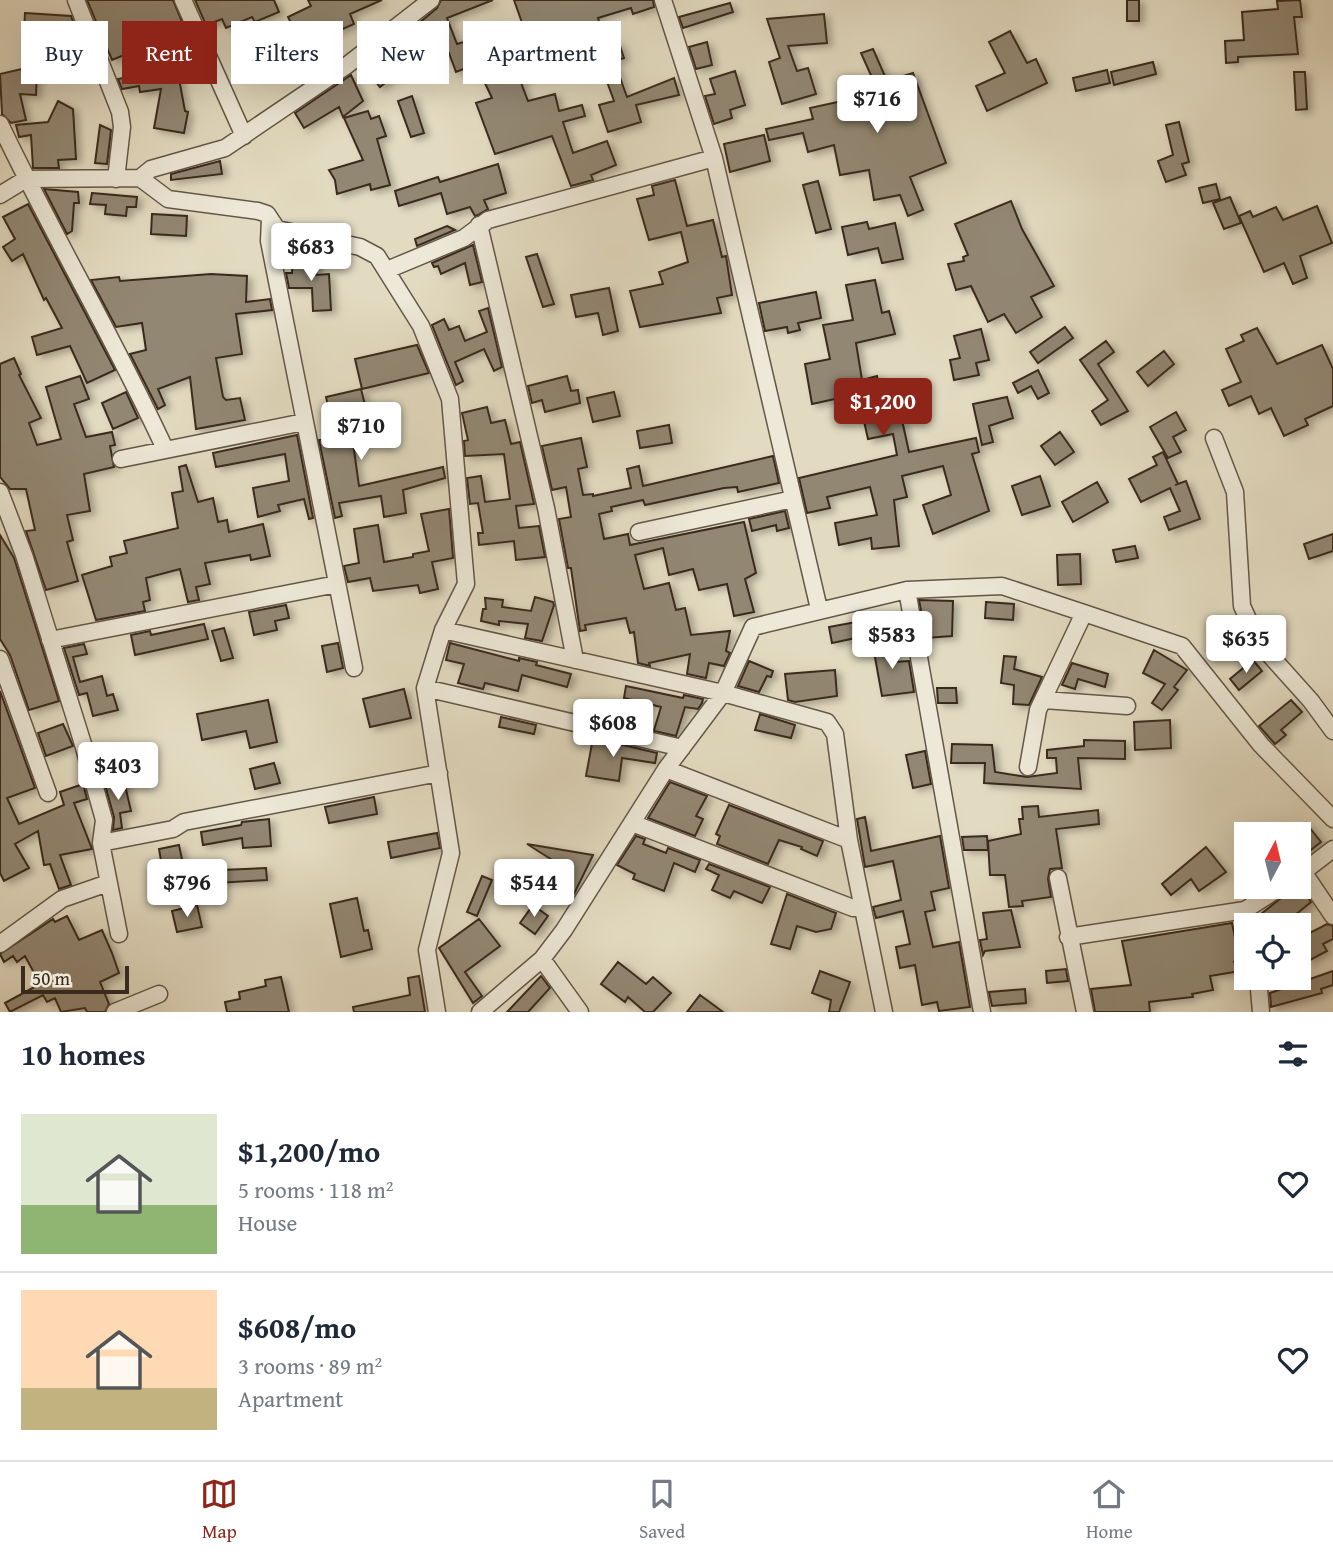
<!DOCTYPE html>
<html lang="en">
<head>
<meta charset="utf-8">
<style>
	:root { --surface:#fff; --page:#f6f6f7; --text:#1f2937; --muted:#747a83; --line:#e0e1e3; --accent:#8f2418 }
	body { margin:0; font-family:"Gentium Book Plus",serif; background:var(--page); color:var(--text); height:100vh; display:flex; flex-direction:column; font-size:26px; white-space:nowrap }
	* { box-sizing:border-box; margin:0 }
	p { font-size:23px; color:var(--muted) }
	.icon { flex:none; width:38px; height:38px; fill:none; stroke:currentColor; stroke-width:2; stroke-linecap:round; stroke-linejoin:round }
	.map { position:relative; height:1012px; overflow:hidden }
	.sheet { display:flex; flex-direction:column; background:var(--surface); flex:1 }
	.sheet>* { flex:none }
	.top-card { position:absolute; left:21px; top:21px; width:700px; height:63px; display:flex; gap:14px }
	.needle { width:46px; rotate:7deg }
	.fabs { position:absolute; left:1234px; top:822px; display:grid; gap:14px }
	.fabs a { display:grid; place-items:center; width:77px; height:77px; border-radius:0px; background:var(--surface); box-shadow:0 7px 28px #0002; font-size:35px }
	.scale { position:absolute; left:21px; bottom:18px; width:108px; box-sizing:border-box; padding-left:7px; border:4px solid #3a2b1e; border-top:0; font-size:19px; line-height:24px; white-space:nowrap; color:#3a2b1e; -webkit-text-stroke:5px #ede8d7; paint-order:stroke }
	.price { position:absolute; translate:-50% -60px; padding:0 16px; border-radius:7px; background:#fff; color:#222; font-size:23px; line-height:46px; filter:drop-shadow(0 2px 4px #0008) }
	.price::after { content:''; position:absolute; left:50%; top:42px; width:21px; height:16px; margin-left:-10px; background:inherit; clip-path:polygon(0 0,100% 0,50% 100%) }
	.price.current { background:var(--accent); color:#fff }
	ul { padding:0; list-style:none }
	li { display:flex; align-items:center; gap:21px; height:175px; padding:0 21px }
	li+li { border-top:2px solid var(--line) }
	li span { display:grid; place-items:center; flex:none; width:196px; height:140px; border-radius:0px; color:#555 }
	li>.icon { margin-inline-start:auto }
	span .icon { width:84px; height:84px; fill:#fffc; stroke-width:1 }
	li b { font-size:30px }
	h2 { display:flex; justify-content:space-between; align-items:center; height:84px; padding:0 21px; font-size:30px }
	.tag { padding:0 24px; border-radius:0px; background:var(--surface); box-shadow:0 7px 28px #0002; font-size:24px; line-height:63px }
	.tag.current { background:var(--accent); color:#fff }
	.dock { display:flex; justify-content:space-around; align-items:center; height:98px; border-top:2px solid var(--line); background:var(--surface); font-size:19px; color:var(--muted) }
	.dock a { display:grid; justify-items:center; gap:4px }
	.dock .current { color:var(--accent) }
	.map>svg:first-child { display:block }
</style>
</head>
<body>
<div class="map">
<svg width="1333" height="1012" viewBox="0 0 1333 1012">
	<defs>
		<filter id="shadow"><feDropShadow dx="5" dy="3" stdDeviation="3.5" flood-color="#0004"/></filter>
	</defs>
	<rect width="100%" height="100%" fill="#e3dbc1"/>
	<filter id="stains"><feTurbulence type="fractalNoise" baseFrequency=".00286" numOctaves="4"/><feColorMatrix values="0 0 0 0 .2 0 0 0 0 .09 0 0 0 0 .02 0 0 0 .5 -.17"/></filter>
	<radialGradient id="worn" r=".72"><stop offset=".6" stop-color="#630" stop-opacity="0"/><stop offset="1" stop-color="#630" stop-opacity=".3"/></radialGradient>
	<!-- building -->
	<path fill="#928773" stroke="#3a2b1e" stroke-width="2" filter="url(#shadow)" d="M87,0H173L188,36L192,60L176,63L185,111L188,112L184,133L154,128L161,89L140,92L139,86L122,89L118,79L144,74L139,49L112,60Z
		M195,0H274L279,12L255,22L252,17L226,28L222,19L206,25Z
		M308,0H382L350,14L354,24L336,32L330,30L332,34L321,39L326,49L309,59L288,17L311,6Z
		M441,0H493L447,18L457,44L498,32L500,41L526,34L514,0H653L654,7L633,14L631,8L598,18L606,45L619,43L624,58L614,61L627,97L674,78L679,95L636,105L641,122L608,132L599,105L614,101L590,35L539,49L547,72L520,80L528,101L555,94L559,111L582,105L585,116L563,122L573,153L607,141L616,165L591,175L593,180L571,186L552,136L495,154L476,103L492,98L476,64L456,72L449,53L415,67L413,61L380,87L365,68L437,8Z
		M1127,0H1139V21H1127Z
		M1300,0L1302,17H1294L1298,54L1238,57V62L1226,63L1225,41L1244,40L1242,12L1278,9L1277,1Z
		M730,3L733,12L683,28L679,17Z
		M25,13L71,16L76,30L39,28L36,95L20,94L26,120L11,123L2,114L0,74L22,69Z
		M824,14L827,43L788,46L797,71L808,68L816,94L782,104L769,62L780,58L767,19Z
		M1010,31L1027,63L1036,59L1047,83L987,111L976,86L1005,73L989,42Z
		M707,42L712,65L696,69L689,47Z
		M873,49L887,81L913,73L946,163L910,177L923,210L908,216L900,195L874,200L869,170L840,175L834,145L808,152L803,133L769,140L766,129L813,119L810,108L879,93L861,53Z
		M1153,62L1156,74L1114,85L1111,72Z
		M1107,70L1110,83L1076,91L1073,78Z
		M735,71L745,105L730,110L732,118L714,124L705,96L715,94L710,79Z
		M1294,72H1305L1307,109L1296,110Z
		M351,75L363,101L343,117L339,107L304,128L295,113Z
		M412,96L424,133L411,137L398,101Z
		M58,101L73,109L76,159L58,160L59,168H33L31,135L19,137L16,125L48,122Z
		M368,111L371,119L379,116L386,136L377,139L390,185L371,190L370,184L337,194L335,180L329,170L363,160L344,118Z
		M1179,122L1189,162L1182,164L1186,175L1166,182L1158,161L1173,155L1166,125Z
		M100,125L111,130L107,164L95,163Z
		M764,135L770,161L730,172L724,144Z
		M220,161L222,174L171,180V174Z
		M498,164L506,193L484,200L488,209L478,215L475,216L470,207L447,214L441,193L399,206L395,191L438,177L440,182Z
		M675,180L687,226L713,220L722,257L726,256L732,295L717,298L721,313L640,327L630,291L663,284L659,272L688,262L681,232L649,240L637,199L654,195L652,186Z
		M818,181L831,229L816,233L803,185Z
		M1216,184L1220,199L1203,203L1199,188Z
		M44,189L78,192L79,203H74L72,231L67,234Z
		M92,193L137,197L136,207H127L126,216L105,214L106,205L90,204Z
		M1230,197L1241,223L1224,229L1213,203Z
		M1011,201L1022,229L1054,286L1031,297L1042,317L1016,333L1004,314L988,322L971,286L956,290L948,264L964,261L963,257L968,255L955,224Z
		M28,204L115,370L87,383L70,346L37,355L32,337L62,328L46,298L44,300L23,254L12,261L3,247L15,239L3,217Z
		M1317,206L1332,243L1300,256L1307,278L1293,284L1284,263L1264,272L1239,216L1250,211L1253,217L1276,207L1283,220Z
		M152,214L187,216L186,236L151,234Z
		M867,222L869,229L895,223L903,259L882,263L878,248L848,255L842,227Z
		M447,226L455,230L417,246L415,239Z
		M473,245L482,282L470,285L465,263L441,274L438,266L434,267L432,263Z
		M537,254L554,304L543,307L526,257Z
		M293,258L318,261L316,275L329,274L331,310L313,311L312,288H289L286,273H292Z
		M211,274L247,276L246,302L270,299L272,310L236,314L242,354L216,358L223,397L226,400L240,398L245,420L196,429L190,377L158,389L165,405L158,409L130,354L146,350L142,323L116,327L91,280L119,277L120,281Z
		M875,280L882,313L889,311L895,334L856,343L862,380L877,376L885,424L902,420L909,452L976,438L979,452L972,454L989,511L933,534L923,505L951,495L943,466L902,476L907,497L894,500L899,546L872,549L871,538L839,545L835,523L877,515L870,487L827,497L830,508L807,513L799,478L897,455L893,434L868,439L858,394L812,404L805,364L830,359L823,325L853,320L846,285Z
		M609,288L618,331L603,335L598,313L576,317L571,295Z
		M816,292L821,318L798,323L800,330L788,333L787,327L765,331L759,303Z
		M488,308L502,367L494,371L484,349L455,362L463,381L456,385L432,325L444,319L449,330L459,326L465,341L487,332L479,311Z
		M1065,327L1073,338L1038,363L1030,352Z
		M1257,328L1277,364L1322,345L1333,369V406L1305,419L1308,425L1284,436L1271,408L1259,414L1251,396L1229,406L1222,390L1241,382L1226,349L1244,341L1241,335Z
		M981,329L989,360L976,363L979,375L954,380L950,360L960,358L954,336Z
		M1106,341L1114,352L1098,364L1128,411L1101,425L1092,411L1108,400L1080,360Z
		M417,345L429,373L362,389L355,359Z
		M1164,351L1174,364L1148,386L1137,372Z
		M14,358L21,374L19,375L41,418L29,423L37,445L61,439L46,387L80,376L89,399L74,404L86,437L112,432L115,445L110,446L114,467L84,474L90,511L67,515L73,540L67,542L78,581L46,590L26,531L35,530L26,489H10L0,477V364Z
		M1038,370L1049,393L1038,399L1031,386L1018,393L1013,383Z
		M567,376L571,391L578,390L580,403L545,412L542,400L532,403L528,386Z
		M361,389L368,417L350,421L359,486L443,467L445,478L403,490L406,513L384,517L381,496L339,503L342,516L335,518L319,440L335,438L326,397Z
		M126,392L138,418L113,429L102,403Z
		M614,392L620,416L593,422L587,398Z
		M1007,397L1013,418L989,426L993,442L982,445L973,404Z
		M487,407L491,423L505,420L511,444L520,442L534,504L516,506L519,528L539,526L545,557L516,560L514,541L479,545L478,533H483L478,503L470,504L467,478L481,476L485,502L510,499L504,454L465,456L464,441L468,440L462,413Z
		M1176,412L1186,430L1173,437L1181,452L1168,458L1150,427Z
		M669,425L672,443L640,448L637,431Z
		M1060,432L1074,452L1055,465L1041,446Z
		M297,435L313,518L309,519L304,499L278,505L280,511L258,517L253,488L289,481L285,454L216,467L213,453Z
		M581,438L587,467L578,469L583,495L593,494V496L631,488L627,469L639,466L643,486L773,456L779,483L738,492L737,487L724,488L645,505L643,500L611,507L612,511L599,514L604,539L628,534L630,545L744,522L756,573L745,579L754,612L734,616L727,584L699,590L693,569L669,575L663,548L635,555L644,589L669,583L676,610L685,608L691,635L730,631L726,651L730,653L724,666L709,663L706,678L687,674L690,654L649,663L650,666L638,663L634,632L630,633L626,618L585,625L586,630L580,631L571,568H568L559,519L571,517L566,487L552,490L542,446Z
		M1163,452L1178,484L1175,485L1186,481L1200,519L1169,530L1164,517L1180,511L1170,488L1141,502L1129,479L1157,465L1153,457Z
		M186,465L198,502L213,498L218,522L227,520L229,532L263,524L270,556L251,560L250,555L205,563L210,584L196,587L199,600L188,602L180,569L146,578L150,600L143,602L145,611L96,620L82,575L112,566L110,557L127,553L124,541L178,528L172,493L183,491L179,467Z
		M1040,476L1050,506L1022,515L1012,486Z
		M1097,482L1108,502L1073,522L1062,502Z
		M449,509L453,558L432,562L438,589L420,593L418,585L373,591L370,578L348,582L344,566L359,563L354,529L378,525L384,562L413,557V554L429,551L421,514Z
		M785,511L789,528L777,531L776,525L752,531L749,519Z
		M1333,534V551L1309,559L1304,544Z
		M0,535L14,558L59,701L29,710L10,655L0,639Z
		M1135,546L1138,558L1116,562L1113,550Z
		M1080,554L1081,584L1058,585L1057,555Z
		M535,597L553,602L554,605L542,641L525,638L528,624L499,621V625L481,621L483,609H486L485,598L503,600L502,607L531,611Z
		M919,600L953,601L952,636L926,638Z
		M986,602L1014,604L1013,620L985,618Z
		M286,605L289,618L275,621L277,630L254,635L249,612Z
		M867,620L870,635L832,643L829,627Z
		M204,624L208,639L135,655L131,635L150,631L151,635Z
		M224,628L233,658L221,661L212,631Z
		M888,638L892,662L909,661L914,692L882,696L872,641Z
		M338,643L343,668L327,672L322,646Z
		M450,643L519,661V658L537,662L536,665L571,674L567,687L522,675L518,691L485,683L483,689L458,683L464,664L446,660Z
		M84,644L87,654L73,657L80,682L102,676L107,696L113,694L118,710L93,716L87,693L79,695L64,648Z
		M1154,650L1187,670L1174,687L1178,690L1162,710L1152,703L1165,684L1143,673Z
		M1004,656L1016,657L1014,669L1042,677L1029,705L1013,704L1014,685L1001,683Z
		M1253,660L1262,671L1239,690L1230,679Z
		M749,661L773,671L771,677L767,676L759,692L738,686Z
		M1072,663L1108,674L1105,687L1078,679L1075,689L1062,685Z
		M835,670L837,696L795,702L788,700L785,674Z
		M626,686L683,698L684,695L703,699L702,703L698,709L685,707L676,736L620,723L654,730L661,707L624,698Z
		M937,688H956L957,703H938Z
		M404,689L411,718L370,727L363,699Z
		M0,691L35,788L7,798L19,824L64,805L60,792L83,784L87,799L74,803L92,849L60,855L71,885L59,889L50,864L44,865L38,831L15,844L29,868L4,881L0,873Z
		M268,700L277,742L250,748L246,731L202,740L197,714Z
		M1291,700L1302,712L1281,730L1286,735L1275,744L1259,726Z
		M760,714L795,725L791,738L755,730Z
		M501,717L536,725L534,734L499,727Z
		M1170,720L1171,748L1135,750L1134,722Z
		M63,724L73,746L46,756L38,733Z
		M593,738L657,753L655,763L622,758L619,781L586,776Z
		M1084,740L1125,741V759L1078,758L1081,789L984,783L985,763H951L952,744L992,745L995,772L1027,777L1057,773L1056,758H1047V750L1084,746Z
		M925,751L931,784L913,788L906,755Z
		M274,763L280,783L255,789L250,769Z
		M124,781L131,811L120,813L122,828L113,830L114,817L105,785Z
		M670,782L707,796L696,816L703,819L695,836L648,818Z
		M374,797L377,814L329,823L325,807Z
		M729,805L823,841L817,856L801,849L802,847L779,840L768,864L717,844L720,836L716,834Z
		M1038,806L1039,817L1098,810L1099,824L1056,829L1062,868L1050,869L1048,879L1051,897L1022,901L1023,906L1009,907L1005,875H990L988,841L1021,834L1019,819H1023L1022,807Z
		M865,817L871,851L940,836L949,888L931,892L935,910L925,912L933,947L959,942L970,1007L939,1011L937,1002L922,1005L915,965L900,968L896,947L910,944L903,911L876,918L873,907L901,900L893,861L865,867L857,819Z
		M269,819L271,846L243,848L242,838L203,845L201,832L241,825L242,822Z
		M1306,823L1321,842L1298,860V829Z
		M437,833L440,848L391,858L388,842Z
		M636,836L645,839L643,844L666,853L668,848L700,860L695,872L674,863L664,891L633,879L635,874L617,865Z
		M987,836L988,850H964L962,837Z
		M527,844L593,855L572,898L546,886L557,863Z
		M179,845L185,874L164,878L159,849Z
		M1206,847L1226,872L1199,891L1191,879L1171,895L1162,884Z
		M709,864L770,887L762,903L734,891L730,898L712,890L719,875L706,869Z
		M266,868L267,880L198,884V871Z
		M482,876L492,880L477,916L467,912Z
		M1300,886L1311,902L1289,920L1286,916L1274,926H1246L1291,890Z
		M787,894L836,913L831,929L816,932L797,926L790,949L771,944Z
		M357,898L364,931L368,930L372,949L341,957L330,904Z
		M197,905L202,927L177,932L172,911Z
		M533,905L548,916L535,934L520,923Z
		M1011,910L1020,947L985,951L983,955L980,940L987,939L983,913Z
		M67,916L79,940L102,930L112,953L119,973L100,982L109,1004L105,1012H87L85,1008L61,1012L55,998L47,1002L43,995L10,1012L5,1003L40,984L25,956L17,962L13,956L4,962L0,954L53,919L55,922Z
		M479,919L500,946L465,972L482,996L473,1003L439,948Z
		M1232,923L1239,958L1234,962L1240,971L1210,976L1213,990L1192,994L1193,997L1149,1002L1150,1012H1095L1091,989L1131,985L1122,941Z
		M1327,924L1333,926V939L1323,944L1327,951L1308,961L1298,939Z
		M618,962L646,984L653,977L671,993L653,1012H645L628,997L625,1002L601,984Z
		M1066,969L1068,981L1047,983L1046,971Z
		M820,971L850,982L839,1012H829L831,1000L812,993Z
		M1333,971V985L1321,989L1322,993L1271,1007L1270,993Z
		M419,976L425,1012H354L353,1007L410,995L408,978Z
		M541,976L550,988L528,1012H507Z
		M281,977L289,1012H227L225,1002L240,999L239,992L266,986L265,980Z
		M1025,989L1026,1003L992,1006L989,992Z
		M700,995L723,1012H687Z"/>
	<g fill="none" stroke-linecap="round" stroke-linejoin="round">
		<!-- street casing -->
		<g stroke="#645747" stroke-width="19">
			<path id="street" d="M76,0L120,112L122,127L116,179
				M183,0L244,136
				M663,0L714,158L819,609
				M0,124C52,234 114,338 165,449
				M140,178L168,199L258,211L267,214L277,229L360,247L377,256L421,326L450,399L466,584L443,630L425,688L451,853L427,950L437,1012
				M0,195L26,179L140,178L151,169L225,148L346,66L431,0
				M270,219L269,241L354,668
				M479,225L546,508L575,660
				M387,270L464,238L488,220L714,158
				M1214,438L1235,492L1242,606L1259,643L1311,701L1333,731
				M121,459L304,422
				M0,492L24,555L83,744L104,820L101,843L119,934
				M639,532L793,499
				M907,590L982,1012
				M443,630L723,693L827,722L835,734L849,840L884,1012
				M50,640L337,584
				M0,659L48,793
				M425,688L682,748
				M1044,700L1127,706
				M1028,767L1038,710L1084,613
				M666,769L849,840
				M632,823L853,908L862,907
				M101,843L173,829L184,822L439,773
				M1304,873L1333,916
				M1298,876L1333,849
				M1058,878L1085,1012
				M1068,937L1245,910L1281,887
				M0,944L62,899L108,883
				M542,959L580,1012
				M1258,978L1261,1012
				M115,1012L159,994
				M480,1012L542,959L564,930L666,769L723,693L753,627L907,590L1002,586L1084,613L1182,646L1261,745L1333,819"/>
		</g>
		<!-- street -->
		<use href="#street" stroke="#ede8d7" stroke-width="16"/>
	</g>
	<rect width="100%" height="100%" filter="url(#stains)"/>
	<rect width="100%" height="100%" fill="url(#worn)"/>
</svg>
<div class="fabs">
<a><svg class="needle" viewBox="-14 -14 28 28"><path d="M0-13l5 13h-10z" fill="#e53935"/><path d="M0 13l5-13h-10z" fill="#747a83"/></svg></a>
<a><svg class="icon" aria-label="locate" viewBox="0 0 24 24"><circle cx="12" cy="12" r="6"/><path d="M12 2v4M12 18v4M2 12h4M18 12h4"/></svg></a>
</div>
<div class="scale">50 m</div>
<b class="price" style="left:877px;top:135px">$716</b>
<b class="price" style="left:311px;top:283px">$683</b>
<b class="price current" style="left:883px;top:438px">$1,200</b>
<b class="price" style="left:361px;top:462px">$710</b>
<b class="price" style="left:892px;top:671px">$583</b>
<b class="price" style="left:1246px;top:675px">$635</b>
<b class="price" style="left:613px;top:759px">$608</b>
<b class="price" style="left:118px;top:802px">$403</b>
<b class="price" style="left:187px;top:919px">$796</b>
<b class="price" style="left:534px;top:919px">$544</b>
<div class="top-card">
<a class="tag">Buy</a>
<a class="tag current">Rent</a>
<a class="tag">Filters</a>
<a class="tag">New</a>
<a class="tag">Apartment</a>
</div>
</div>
<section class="sheet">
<h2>10 homes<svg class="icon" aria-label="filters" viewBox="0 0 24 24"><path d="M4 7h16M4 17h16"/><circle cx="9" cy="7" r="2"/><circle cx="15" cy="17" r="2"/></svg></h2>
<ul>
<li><span style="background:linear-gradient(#dfe7d0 65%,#8fb573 0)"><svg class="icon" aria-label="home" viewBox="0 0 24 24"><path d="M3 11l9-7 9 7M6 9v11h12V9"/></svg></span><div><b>$1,200/mo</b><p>5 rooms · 118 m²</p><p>House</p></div><svg class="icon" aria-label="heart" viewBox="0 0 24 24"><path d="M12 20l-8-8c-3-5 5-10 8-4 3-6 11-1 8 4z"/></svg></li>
<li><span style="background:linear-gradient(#ffd9b3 70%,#c2b280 0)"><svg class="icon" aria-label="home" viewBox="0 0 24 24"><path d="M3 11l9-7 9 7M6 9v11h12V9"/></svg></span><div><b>$608/mo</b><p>3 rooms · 89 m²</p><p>Apartment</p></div><svg class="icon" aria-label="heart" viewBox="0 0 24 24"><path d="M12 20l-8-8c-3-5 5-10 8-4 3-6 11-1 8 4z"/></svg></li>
</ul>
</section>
<nav class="dock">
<a class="current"><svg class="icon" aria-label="map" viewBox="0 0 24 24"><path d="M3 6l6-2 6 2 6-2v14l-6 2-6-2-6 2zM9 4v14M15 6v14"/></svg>Map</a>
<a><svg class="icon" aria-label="saved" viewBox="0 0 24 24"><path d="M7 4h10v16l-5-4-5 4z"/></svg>Saved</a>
<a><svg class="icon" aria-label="home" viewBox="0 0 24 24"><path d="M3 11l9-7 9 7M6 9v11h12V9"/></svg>Home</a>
</nav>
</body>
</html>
